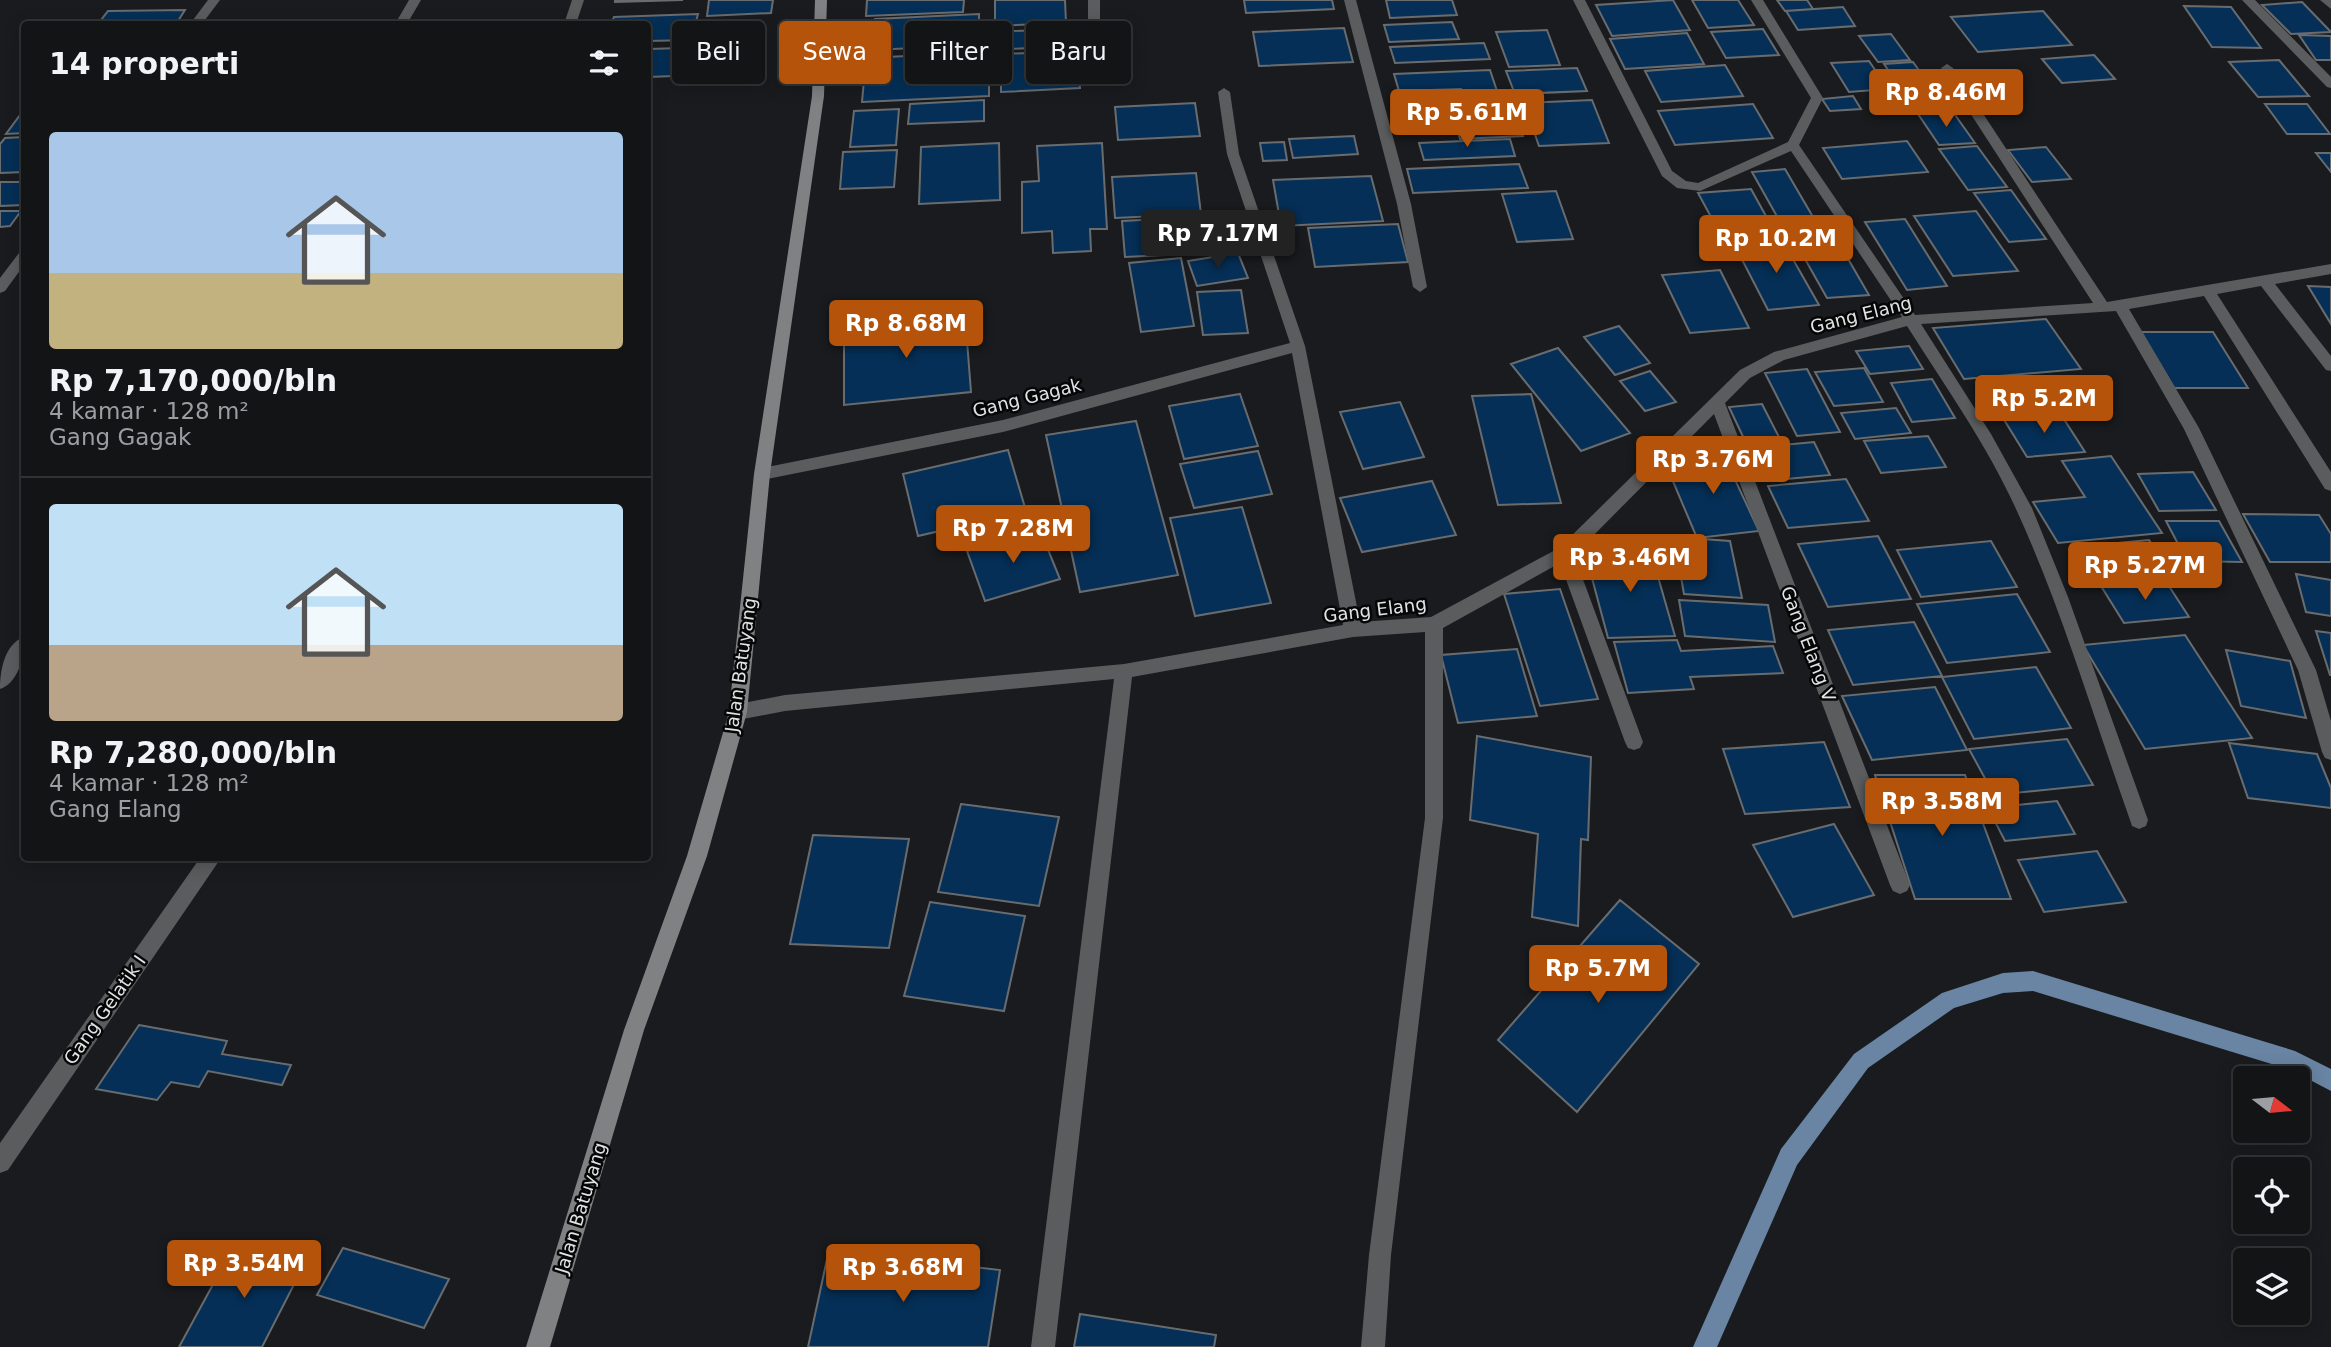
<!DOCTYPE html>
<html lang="id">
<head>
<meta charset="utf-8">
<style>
	:root { --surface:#131416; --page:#202123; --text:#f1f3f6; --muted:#9d9ea1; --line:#323335; --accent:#b45309 }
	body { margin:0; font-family:"DejaVu Sans",sans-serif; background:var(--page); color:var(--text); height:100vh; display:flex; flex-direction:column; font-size:26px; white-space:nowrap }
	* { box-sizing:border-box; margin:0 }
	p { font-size:23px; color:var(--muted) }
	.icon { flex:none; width:38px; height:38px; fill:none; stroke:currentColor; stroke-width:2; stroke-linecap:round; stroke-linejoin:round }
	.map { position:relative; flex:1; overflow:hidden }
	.sheet { position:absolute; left:21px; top:21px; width:630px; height:840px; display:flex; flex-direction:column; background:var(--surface); border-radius:7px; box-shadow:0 4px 18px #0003,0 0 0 2px var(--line) }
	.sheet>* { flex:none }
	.banner { position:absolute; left:672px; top:21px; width:665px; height:63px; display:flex; gap:14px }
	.needle { width:46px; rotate:106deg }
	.tools { position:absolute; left:2233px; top:1066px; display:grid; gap:14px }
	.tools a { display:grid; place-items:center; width:77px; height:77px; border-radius:7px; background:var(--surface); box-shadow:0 4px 18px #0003,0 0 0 2px var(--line); font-size:35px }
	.price { position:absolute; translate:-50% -60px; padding:0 16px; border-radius:7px; background:var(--accent); color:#fff; font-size:23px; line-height:46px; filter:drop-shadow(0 2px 4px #0008) }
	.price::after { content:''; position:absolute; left:50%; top:42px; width:21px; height:16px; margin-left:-10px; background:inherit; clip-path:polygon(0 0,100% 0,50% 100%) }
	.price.active { background:#222; color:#fff }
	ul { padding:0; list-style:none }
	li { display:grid; align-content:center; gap:14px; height:371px; padding:0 28px }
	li+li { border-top:2px solid var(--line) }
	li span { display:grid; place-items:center; height:217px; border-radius:7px; color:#555 }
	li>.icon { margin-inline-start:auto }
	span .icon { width:126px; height:126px; fill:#fffc; stroke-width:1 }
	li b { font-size:30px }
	h2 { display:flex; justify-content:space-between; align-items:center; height:84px; padding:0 28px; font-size:30px }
	.pill { padding:0 24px; border-radius:7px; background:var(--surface); box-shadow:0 4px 18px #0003,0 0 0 2px var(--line); font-size:24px; line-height:63px }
	.pill.active { background:var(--accent); color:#fff }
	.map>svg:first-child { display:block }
</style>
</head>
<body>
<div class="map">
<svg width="2331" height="1347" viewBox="0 0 2331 1347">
	<rect width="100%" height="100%" fill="#191b1e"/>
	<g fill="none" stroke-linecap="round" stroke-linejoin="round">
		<!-- stream -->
		<path fill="#6985a3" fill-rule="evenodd" d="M2033,971L2295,1051L2331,1069V1091L2291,1070L2033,991L2003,993L1954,1008L1868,1068L1797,1165L1717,1347H1693L1781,1149L1854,1054L1942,993L2003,973Z"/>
	</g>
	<!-- building -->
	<path fill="#052f56" stroke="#696c6f" stroke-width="2" d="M615,0H683L615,2Z
		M709,0H773L771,13L707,16Z
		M867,0H964L963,12L866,16Z
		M995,0H1065L1066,23L995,26Z
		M1244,0H1332L1334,9L1246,13Z
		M1386,0H1452L1457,15L1390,18Z
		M1673,0L1690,30L1612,36L1596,5Z
		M1692,0H1738L1754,25L1708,28Z
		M1777,0H1807L1813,9L1785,11Z
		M2302,2L2331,32L2291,34L2262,5Z
		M2184,6L2231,7L2261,48L2212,47Z
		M1843,7L1855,26L1798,30L1786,11Z
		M185,10L176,24H98L108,11Z
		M2043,11L2072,45L1978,52L1951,17Z
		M698,14L691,40L648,41V24H611L614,17Z
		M979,14V45L872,50L875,19Z
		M1452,22L1459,39L1389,42L1384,25Z
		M1084,28L1085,45L991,50V32Z
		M1344,28L1353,62L1259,66L1253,32Z
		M1763,29L1779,55L1726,58L1711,32Z
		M1547,30L1560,65L1509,67L1496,32Z
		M1687,33L1704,64L1625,69L1610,39Z
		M1891,34L1910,60L1878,62L1859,36Z
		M2299,35L2331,36V60H2316Z
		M1484,43L1490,59L1395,63L1390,47Z
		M681,48L674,76L648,77V49Z
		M1077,51L1080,88L1001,92V54Z
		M989,52V96L862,102L866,58Z
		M2094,55L2115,79L2062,83L2042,59Z
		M2279,60L2309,96L2258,97L2229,62Z
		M1869,61L1888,89L1849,92L1831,63Z
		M1913,62L1936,94L1906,96L1884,64Z
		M1725,65L1743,96L1661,102L1645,71Z
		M1577,68L1587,91L1515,94L1506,71Z
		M1490,70L1500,100L1466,101L1461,89L1399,91L1394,74Z
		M1853,96L1861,109L1830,111L1822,99Z
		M984,100V121L908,124L910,104Z
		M1592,100L1609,143L1539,146L1524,103Z
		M1195,103L1200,136L1118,140L1115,107Z
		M1512,103L1523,136L1460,139L1450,106Z
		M1753,104L1773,138L1675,145L1658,111Z
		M2265,104H2307L2330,134H2287Z
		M899,109L896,145L850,147L854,111Z
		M23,111L24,133L6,134Z
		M1953,112L1975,143L1939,145L1918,114Z
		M1354,136L1358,154L1293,158L1289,139Z
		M24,137V172L0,173V144L5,138Z
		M1510,139L1515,156L1424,160L1419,143Z
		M1907,141L1928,172L1842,179L1823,148Z
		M1284,142L1287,160L1263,161L1260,143Z
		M999,143L1000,200L919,204L921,147Z
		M1102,143L1107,229H1090L1091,251L1053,253L1052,231L1022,233V182L1039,181L1037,146Z
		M1977,146L2007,187L1968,190L1939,149Z
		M2046,147L2071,179L2032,182L2008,150Z
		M897,150L894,187L840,189L843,152Z
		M2316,153H2331V172Z
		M1519,164L1528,188L1413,193L1407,169Z
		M1785,169L1813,217L1779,220L1752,172Z
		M1196,173L1201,214L1115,218L1112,177Z
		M1371,176L1383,221L1281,226L1273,180Z
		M0,182H24V205L0,206Z
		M1751,189L1777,236L1724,241L1698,193Z
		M2011,190L2046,239L2009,242L1974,193Z
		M1556,191L1573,239L1517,242L1502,194Z
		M0,211H21L10,226L0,227Z
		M1976,211L2018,271L1953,276L1914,216Z
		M1220,216L1225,252L1125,257L1122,221Z
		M1905,219L1947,286L1907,290L1865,222Z
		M1398,224L1408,262L1315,267L1308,228Z
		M1829,226L1869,295L1827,298L1788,229Z
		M1782,240L1819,305L1768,310L1734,244Z
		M1238,253L1248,278L1197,286L1188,261Z
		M1181,258L1194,326L1141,332L1129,263Z
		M1720,270L1749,328L1690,333L1662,275Z
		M2308,286L2331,287V324Z
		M1241,290L1248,333L1203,335L1197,292Z
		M965,315L971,392L844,405V328Z
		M2046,319L2081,369L1964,379L1933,328Z
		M1619,326L1650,363L1615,375L1584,337Z
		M2141,332H2213L2248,388H2174Z
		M1909,346L1923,369L1870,374L1856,351Z
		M1558,348L1630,433L1581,451L1511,364Z
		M1864,368L1883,402L1834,406L1815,372Z
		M1807,369L1840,432L1797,436L1765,373Z
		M1650,371L1676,402L1645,411L1620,381Z
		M1932,379L1955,418L1912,422L1891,383Z
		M1240,394L1258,446L1184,459L1169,406Z
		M1531,394L1561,503L1498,505L1472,396Z
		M1400,402L1424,457L1363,469L1340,412Z
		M1762,404L1783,445L1814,442L1830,475L1764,481L1729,407Z
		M1896,408L1911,433L1855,439L1841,413Z
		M2060,413L2085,452L2027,457L2003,418Z
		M1136,421L1178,575L1080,592L1046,435Z
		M1928,436L1946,467L1881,473L1864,441Z
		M1717,441L1759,531L1697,538L1669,472L1704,469L1692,443Z
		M1008,450L1026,511L918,536L903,474Z
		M1258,451L1272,494L1194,508L1180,464Z
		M2111,456L2162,533L2058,543L2033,502L2085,497L2062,461Z
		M2193,472L2216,510L2159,511L2138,474Z
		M1846,479L1869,521L1788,528L1768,486Z
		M1432,481L1456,535L1362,552L1340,498Z
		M1242,507L1271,603L1195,616L1170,518Z
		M2243,514L2319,515L2331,534V562H2270Z
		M2166,521H2219L2242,562L2187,561Z
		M1040,530L1060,579L985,601L967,551Z
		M1878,536L1911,599L1828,607L1798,544Z
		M1674,537L1730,541L1742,598L1684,594Z
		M2149,540L2169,571L2105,577L2085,546Z
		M1991,541L2017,587L1921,597L1897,550Z
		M1650,549L1675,636L1608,638L1585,552Z
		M2296,574L2331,580V616L2306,612Z
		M2165,580L2189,617L2124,623L2101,586Z
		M1560,589L1598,699L1540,706L1504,594Z
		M2017,594L2050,652L1947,663L1917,604Z
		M1679,600L1768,605L1775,642L1685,636Z
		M1914,622L1942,676L1853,685L1828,630Z
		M2316,631L2331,633V675H2330Z
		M2185,635L2252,738L2145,749L2083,645Z
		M1677,640L1681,651L1773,646L1783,673L1690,677L1694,689L1628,693L1614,642Z
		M1517,649L1537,716L1458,723L1441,655Z
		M2226,650L2290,661L2306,718L2241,706Z
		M2036,667L2071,728L1974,739L1942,677Z
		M1935,687L1967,750L1872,760L1842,696Z
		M1477,736L1591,757L1588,840L1581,839L1578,926L1532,917L1538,834L1470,820Z
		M2067,739L2093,785L1994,795L1969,749Z
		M1824,742L1850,807L1745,814L1723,749Z
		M2229,743L2317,754L2331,788V808L2248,798Z
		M1875,775H1965L2011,899H1915Z
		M2057,801L2075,834L2005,841L1988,808Z
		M961,804L1059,817L1039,906L938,892Z
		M1834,824L1874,895L1793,917L1753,845Z
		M813,835L909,839L889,948L790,944Z
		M2097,851L2126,902L2044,912L2018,860Z
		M1620,900L1699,964L1577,1112L1498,1040Z
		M930,902L1025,916L1004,1011L904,996Z
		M139,1025L227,1041L222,1054L291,1065L282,1085L208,1071L199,1087L171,1082L157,1100L96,1089Z
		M235,1244L306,1261L262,1347H179Z
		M343,1248L449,1279L424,1328L317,1295Z
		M829,1250L1000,1270L988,1347H808Z
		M1080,1314L1216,1335L1214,1347H1074Z"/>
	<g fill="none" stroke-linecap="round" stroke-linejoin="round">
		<!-- street -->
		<path fill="#5b5c5d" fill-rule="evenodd" d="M208,0H220L202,24H190Z
			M409,0H421L407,24H395Z
			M572,0H584L576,24H564Z
			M1088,0H1100V66L1106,74L1100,78L1096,77L1088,66Z
			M1344,0H1356L1411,204L1427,287L1420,292L1413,287L1397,204Z
			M1573,0H1585L1672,171L1686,181L1698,183L1788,142L1811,98L1751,0H1763L1823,98L1799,145L1915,315L2093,303L1941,68L1947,64L1953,68L2107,302L2331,264V274L2275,284L2331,356V371L2326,370L2261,286L2217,294L2331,472V491L2325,489L2204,296L2129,309L2199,428L2316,670L2331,721V760L2325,758L2322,752L2298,670L2184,429L2116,311L1921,324L1991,434L2032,508L2068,597L2148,820L2146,826L2139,829L2132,826L2130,820C2093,716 2062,609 2016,509C1987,445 1945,386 1907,326L1784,360L1750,378L1725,403L1910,885L1907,891L1900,894L1893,891L1890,885L1714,414L1574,555L1643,742L1640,748L1634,750L1628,748L1625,742L1560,563L1443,628V818L1391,1255L1385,1347H1361L1369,1255L1425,818V632L1353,637L1132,677L1055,1347H1031L1114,679L785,711L738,720L732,717L729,712L732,707L738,704L785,695L1124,664L1343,625L1292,353L1003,432L762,480L754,474L762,468L1003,420L1290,343L1227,154L1218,92L1224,88L1230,92L1239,154L1305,346L1360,622L1431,617L1559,548L1740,370L1774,352L1902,317L1791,151L1700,191L1677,188L1662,176Z
			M2242,0H2255L2331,77V88L2327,87Z
			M2320,0H2331V9Z
			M24,251V265L5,291L0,293V278L19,253Z
			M24,637C25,654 19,683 0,689C0,672 4,644 24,637Z
			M200,858H221L8,1170L0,1173V1143Z"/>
		<!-- secondary -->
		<path fill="#7f8183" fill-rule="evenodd" d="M815,0H827L824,96L770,474L747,712L707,856L644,1030L550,1347H526L624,1030L687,856L729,712L754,474L812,96Z"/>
	</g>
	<g text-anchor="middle" stroke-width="5" stroke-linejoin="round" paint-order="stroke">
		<!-- street labels -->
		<g font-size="18" fill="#e1e3e5" stroke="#060607">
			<text transform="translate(1861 315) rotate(-14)" y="6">Gang Elang</text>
			<text transform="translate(1027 398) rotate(-14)" y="6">Gang Gagak</text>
			<text transform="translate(1375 610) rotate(-7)" y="6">Gang Elang</text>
			<text transform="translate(1808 644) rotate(69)" y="6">Gang Elang V</text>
			<text transform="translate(741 665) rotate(-82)" y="6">Jalan Batuyang</text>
			<text transform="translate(105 1010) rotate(-55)" y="6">Gang Gelatik I</text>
			<text transform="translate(581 1208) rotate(-73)" y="6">Jalan Batuyang</text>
		</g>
	</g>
</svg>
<div class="tools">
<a><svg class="needle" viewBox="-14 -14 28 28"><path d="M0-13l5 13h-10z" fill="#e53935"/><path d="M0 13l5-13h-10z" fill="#9d9ea1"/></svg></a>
<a><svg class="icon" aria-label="locate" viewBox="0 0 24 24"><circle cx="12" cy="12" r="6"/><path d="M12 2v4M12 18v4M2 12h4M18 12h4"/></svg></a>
<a><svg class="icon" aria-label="layers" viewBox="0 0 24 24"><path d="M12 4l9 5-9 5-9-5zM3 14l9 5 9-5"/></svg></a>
</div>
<b class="price" style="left:1946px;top:129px">Rp 8.46M</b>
<b class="price" style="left:1467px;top:149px">Rp 5.61M</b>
<b class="price active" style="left:1218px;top:270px">Rp 7.17M</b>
<b class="price" style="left:1776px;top:275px">Rp 10.2M</b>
<b class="price" style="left:906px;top:360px">Rp 8.68M</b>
<b class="price" style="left:2044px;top:435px">Rp 5.2M</b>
<b class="price" style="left:1713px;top:496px">Rp 3.76M</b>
<b class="price" style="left:1013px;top:565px">Rp 7.28M</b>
<b class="price" style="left:1630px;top:594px">Rp 3.46M</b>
<b class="price" style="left:2145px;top:602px">Rp 5.27M</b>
<b class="price" style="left:1942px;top:838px">Rp 3.58M</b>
<b class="price" style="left:1598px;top:1005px">Rp 5.7M</b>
<b class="price" style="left:244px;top:1300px">Rp 3.54M</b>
<b class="price" style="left:903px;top:1304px">Rp 3.68M</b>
<div class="banner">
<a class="pill">Beli</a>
<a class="pill active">Sewa</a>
<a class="pill">Filter</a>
<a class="pill">Baru</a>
</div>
<section class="sheet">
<h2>14 properti<svg class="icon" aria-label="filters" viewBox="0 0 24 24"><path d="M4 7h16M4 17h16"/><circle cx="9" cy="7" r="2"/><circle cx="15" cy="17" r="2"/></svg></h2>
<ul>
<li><span style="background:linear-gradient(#a9c7e8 65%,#c2b280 0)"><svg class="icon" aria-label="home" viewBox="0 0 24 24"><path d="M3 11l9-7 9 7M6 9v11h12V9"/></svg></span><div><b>Rp 7,170,000/bln</b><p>4 kamar · 128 m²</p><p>Gang Gagak</p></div></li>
<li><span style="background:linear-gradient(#bfe0f5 65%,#b9a48a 0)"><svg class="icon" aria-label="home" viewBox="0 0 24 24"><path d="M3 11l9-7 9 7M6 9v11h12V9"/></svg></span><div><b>Rp 7,280,000/bln</b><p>4 kamar · 128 m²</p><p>Gang Elang</p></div></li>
</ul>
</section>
</div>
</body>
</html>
